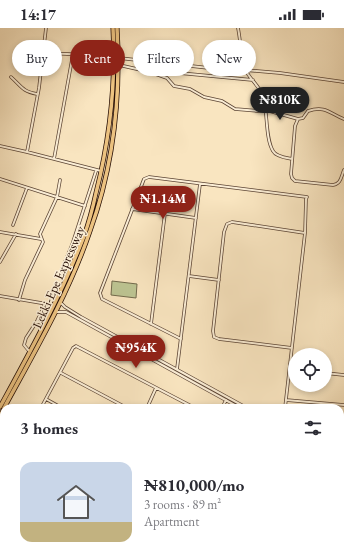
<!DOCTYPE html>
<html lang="en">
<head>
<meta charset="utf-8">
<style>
	:root { --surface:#fff; --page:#f2f2f3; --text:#2b2b33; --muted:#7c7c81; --accent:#8f2418 }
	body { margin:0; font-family:"EB Garamond",serif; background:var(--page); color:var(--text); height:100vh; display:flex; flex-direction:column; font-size:15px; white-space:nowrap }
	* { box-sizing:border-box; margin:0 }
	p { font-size:13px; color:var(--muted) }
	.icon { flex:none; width:22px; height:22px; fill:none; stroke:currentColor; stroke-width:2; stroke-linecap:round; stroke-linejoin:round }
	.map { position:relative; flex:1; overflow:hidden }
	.details { position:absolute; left:0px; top:376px; width:344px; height:156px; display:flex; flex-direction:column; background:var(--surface); border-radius:12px 12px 0 0; box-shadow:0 2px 6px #0003 }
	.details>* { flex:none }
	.top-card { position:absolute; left:12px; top:12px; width:320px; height:36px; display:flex; gap:8px }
	.controls { position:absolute; left:288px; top:320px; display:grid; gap:8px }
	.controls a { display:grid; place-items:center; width:44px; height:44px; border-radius:50%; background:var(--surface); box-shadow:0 2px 6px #0003; font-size:20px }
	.price { position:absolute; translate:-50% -34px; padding:0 9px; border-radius:14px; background:var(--accent); color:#fff; font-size:13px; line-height:26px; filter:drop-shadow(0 1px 2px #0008) }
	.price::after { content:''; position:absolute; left:50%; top:24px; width:12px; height:9px; margin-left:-6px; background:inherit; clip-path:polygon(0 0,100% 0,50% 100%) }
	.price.on { background:#222; color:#fff }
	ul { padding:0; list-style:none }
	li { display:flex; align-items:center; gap:12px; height:100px; padding:0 20px }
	li span { display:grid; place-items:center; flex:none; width:112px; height:80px; border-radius:12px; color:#555 }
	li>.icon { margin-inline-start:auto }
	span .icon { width:48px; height:48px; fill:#fffc; stroke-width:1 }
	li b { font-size:17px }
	h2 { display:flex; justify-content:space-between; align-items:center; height:48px; padding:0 20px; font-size:17px }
	.tag { padding:0 14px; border-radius:18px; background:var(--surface); box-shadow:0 2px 6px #0003; font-size:14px; line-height:36px }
	.tag.on { background:var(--accent); color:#fff }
	.status { display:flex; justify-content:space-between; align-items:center; height:28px; padding:0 20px; background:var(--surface); direction:ltr }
	.status svg { height:11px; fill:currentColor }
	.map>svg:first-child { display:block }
</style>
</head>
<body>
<div class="status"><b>14:17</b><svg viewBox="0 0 49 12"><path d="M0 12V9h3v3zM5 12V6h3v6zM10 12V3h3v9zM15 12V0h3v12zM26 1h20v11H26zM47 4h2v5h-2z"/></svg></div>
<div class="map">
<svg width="344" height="532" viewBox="0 0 344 532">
	<rect width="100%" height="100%" fill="#f9e5c0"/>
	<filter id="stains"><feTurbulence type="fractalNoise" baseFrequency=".005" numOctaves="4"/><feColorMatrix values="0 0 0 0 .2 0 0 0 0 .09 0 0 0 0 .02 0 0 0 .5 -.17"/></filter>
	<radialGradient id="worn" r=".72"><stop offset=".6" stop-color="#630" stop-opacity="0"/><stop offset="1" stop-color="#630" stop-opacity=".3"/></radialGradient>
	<!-- green -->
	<path fill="#bdc593" stroke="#726a4c" d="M112,253L137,256L136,270L111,267Z"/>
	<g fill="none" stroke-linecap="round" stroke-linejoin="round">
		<!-- minor casing -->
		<g stroke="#5b4434" stroke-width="3.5">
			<path id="minor" d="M238,0C240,9 242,36 246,43C251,52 259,58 263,68C268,84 265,110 273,123C276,129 287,130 292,131
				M44,25L114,28
				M119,30L236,43L245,42L280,45L344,54
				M119,37L150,44L158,43L253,52
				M150,44L167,50L174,58L190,61L204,69L222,73L235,81L258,83L266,82L298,91L303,90L308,83C326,77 330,86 344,91
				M11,49C22,59 22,63 37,66
				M298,91L295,98L291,146L292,150L295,153L333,157C341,156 341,149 344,142
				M0,118L27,124L101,143
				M27,124L39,60L46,0
				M54,131L73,26
				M0,151L85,178
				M132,181L196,190
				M13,197L27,160
				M0,204L41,211
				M0,234L16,206
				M189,248L219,252
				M65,251L61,249L60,246L72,217L96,143
				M0,268L53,277
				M19,272L25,252L43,214L40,206L57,169L60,152
				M60,274L65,279L81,289L247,380
				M56,284H66L240,380
				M37,293L44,297
				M151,296L165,185
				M181,311L102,271L100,265L144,151L149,149L307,169L306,171L305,205L285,380
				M292,320L219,311L214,309L213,303L224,204L227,196L232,194L305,205
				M29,323L24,317L26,310L37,293L45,276
				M177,341L200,156
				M290,342L295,343
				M61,345L127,380
				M325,345L344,347
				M46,371L62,380
				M286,372L344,377
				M41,380L73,320L76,318L195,380
				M147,380L156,360
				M222,380L226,372
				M343,419H344
				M0,480L4,482
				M0,484L4,485
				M0,508L4,509
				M0,525L4,517
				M44,528L53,532
				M100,528L109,532
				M109,528L118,532
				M162,528L175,532
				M118,532L120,528
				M187,532L189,528
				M236,532V528
				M266,532V528"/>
		</g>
		<!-- trunk casing -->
		<g stroke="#260e05" stroke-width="5">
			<path id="trunk" d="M0,379C30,324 61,268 84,208C89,194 93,179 96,165C110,110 116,56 113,0
				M4,380C35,323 69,265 90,203C113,139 121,68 117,0
				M0,388L4,381"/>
		</g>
		<!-- minor -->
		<use href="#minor" stroke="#fbeed6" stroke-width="2"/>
		<!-- trunk -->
		<use href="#trunk" stroke="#ecc280" stroke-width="3.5"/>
	</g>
	<g text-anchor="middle" stroke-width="3" stroke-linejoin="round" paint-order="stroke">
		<!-- street labels -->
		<g font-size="13" fill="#260e05" stroke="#fbeed6">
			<text transform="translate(58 249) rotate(-66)" y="5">Lekki-Epe Expressway</text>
		</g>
	</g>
	<rect width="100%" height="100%" filter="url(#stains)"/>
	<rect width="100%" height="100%" fill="url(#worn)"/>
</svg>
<div class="controls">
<a><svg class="icon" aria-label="locate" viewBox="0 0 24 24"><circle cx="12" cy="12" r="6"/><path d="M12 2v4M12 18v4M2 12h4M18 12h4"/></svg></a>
</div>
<b class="price on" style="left:280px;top:93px">₦810K</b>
<b class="price" style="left:163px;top:192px">₦1.14M</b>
<b class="price" style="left:136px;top:341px">₦954K</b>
<div class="top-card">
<a class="tag">Buy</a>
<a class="tag on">Rent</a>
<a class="tag">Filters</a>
<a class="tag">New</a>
</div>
<section class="details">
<h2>3 homes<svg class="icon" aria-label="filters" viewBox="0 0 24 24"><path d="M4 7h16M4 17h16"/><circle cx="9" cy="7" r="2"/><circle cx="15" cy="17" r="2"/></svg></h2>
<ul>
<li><span style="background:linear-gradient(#c9d6e8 75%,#c2b280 0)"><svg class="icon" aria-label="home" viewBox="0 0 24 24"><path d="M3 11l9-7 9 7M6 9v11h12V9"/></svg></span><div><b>₦810,000/mo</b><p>3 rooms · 89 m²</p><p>Apartment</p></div></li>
</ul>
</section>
</div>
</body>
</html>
